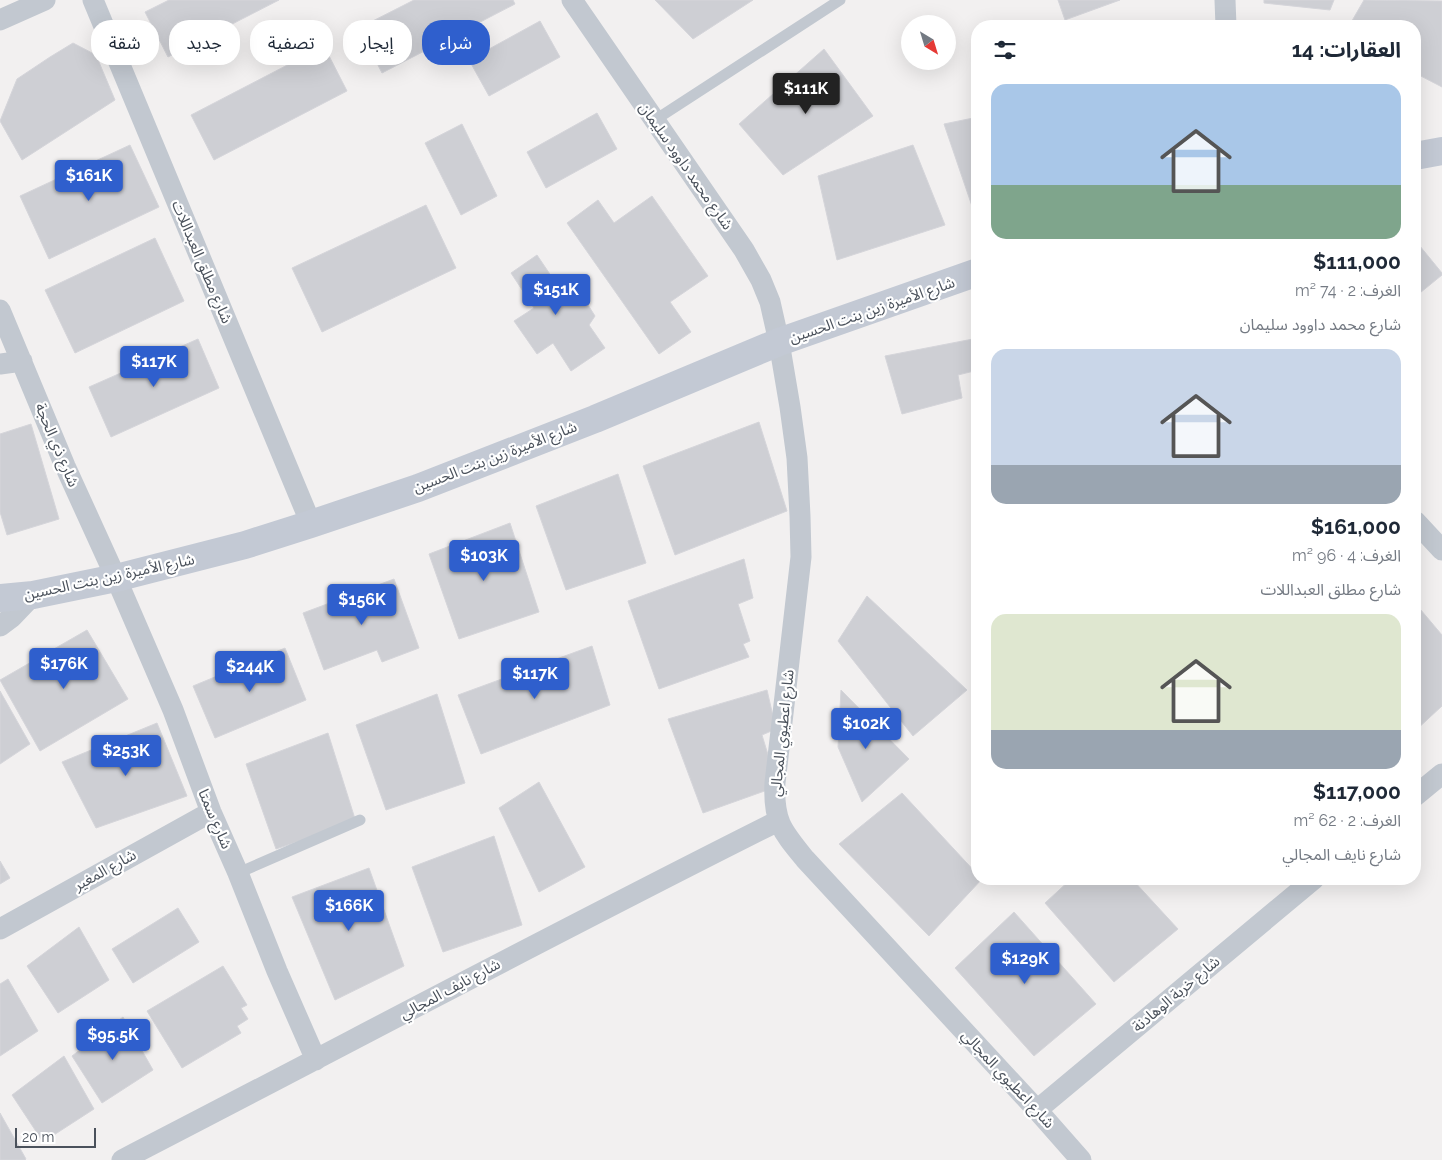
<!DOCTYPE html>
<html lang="ar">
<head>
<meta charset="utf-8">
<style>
	:root { --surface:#fff; --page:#f2f2f3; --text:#1f2937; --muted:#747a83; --accent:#2f5fcd }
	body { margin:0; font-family:Raleway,"Noto Sans Arabic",sans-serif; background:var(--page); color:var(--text); direction:rtl; height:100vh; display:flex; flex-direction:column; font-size:19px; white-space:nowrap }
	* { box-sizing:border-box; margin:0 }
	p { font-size:16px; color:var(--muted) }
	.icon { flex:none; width:28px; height:28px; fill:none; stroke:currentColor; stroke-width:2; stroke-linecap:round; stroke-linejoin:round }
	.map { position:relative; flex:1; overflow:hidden; direction:ltr }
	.panel { position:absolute; left:971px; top:20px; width:450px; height:865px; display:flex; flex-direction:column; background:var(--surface); border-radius:20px; box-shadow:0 5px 20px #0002; direction:rtl }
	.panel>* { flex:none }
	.top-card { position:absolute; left:15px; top:20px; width:475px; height:45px; direction:rtl; display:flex; gap:10px }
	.needle { width:32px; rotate:142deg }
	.fabs { position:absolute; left:901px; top:15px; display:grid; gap:10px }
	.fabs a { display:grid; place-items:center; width:55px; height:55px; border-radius:50%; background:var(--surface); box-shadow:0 5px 20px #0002; font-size:25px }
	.scale { position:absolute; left:15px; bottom:12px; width:81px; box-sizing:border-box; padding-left:5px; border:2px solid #4a515b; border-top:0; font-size:14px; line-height:18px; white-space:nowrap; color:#4a515b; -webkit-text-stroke:4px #fff; paint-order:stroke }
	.price { position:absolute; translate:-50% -42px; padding:0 11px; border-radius:5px; background:var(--accent); color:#fff; font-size:16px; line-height:32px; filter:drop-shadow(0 1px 2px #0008) }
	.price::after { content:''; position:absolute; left:50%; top:30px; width:15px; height:11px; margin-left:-8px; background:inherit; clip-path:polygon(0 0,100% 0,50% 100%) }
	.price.on { background:#222; color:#fff }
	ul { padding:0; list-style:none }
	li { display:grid; align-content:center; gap:10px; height:265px; padding:0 20px }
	li span { display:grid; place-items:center; height:155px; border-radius:15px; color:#555 }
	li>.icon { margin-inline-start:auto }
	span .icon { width:90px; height:90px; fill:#fffc; stroke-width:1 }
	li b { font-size:21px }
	h2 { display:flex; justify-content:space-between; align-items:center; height:60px; padding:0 20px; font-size:21px }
	.chip { padding:0 18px; border-radius:20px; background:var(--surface); box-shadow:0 5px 20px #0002; font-size:18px; line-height:45px }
	.chip.on { background:var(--accent); color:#fff }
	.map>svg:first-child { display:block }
</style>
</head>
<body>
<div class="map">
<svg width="1442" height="1160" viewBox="0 0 1442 1160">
	<rect width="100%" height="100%" fill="#f2f0f0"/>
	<!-- building -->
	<path fill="#cecfd4" stroke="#d5d5da" d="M169,0H279L168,57L145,12Z
		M414,0H513L515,4L382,73L359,28Z
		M655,0H753L693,39Z
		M1058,0H1120L1065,20Z
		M1264,0H1334L1330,10L1264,3Z
		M1364,0L1442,1V87L1415,73V26H1349Z
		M540,21L560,57L489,96L469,60Z
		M73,43L96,55L115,100L22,160L0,121L17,79L50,57Z
		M324,46L347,91L214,160L191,115Z
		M824,49L873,116L783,175L739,124Z
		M597,113L617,149L546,188L527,152Z
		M978,117V215H975L944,124Z
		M462,124L497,196L461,215L425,143Z
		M130,145L159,207L49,259L20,196Z
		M913,145L945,225L837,260L818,176Z
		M652,196L708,276L670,302L691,332L659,354L567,223L598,200L614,223Z
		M426,205L456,268L322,332L292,268Z
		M155,238L184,301L75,353L45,290Z
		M1415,240L1442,273V275L1415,297Z
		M537,255L564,295L576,286L595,316L589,325L605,348L571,371L553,343L537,354L514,321L534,308L511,273Z
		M198,339L219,388L111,437L89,387Z
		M973,339L978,350V370L958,375L962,398L902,414L885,356Z
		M759,422L787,511L675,555L643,466Z
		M31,424L59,519L7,535L0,512V434Z
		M618,474L646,563L566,590L536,506Z
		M510,523L539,612L459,639L429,554Z
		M744,559L753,598L738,604L750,641L743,644L749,657L659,689L628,601Z
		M394,579L419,648L382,662L377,650L324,670L303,613Z
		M867,596L967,690L913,736L838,641Z
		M1415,603L1442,635V706L1415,731Z
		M87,630L128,699L40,751L0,680Z
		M592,646L610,705L481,754L458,695Z
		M285,648L306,700L215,738L193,686Z
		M767,690L776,729L762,735L773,771V788L703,813L668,719Z
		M841,690L909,759L862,802L838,747Z
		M0,691L30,744L0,764Z
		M437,694L465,783L386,810L356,725Z
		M157,723L187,796L96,828L62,762Z
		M328,733L356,822L276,849L246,764Z
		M539,782L585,867L539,892L499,808Z
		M902,793L978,875V879H982L929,936L839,844Z
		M494,836L522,925L443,952L412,867Z
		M0,861L10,878L0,884Z
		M369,868L404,966L335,1000L292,897Z
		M1071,879H1132L1178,929L1114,982L1045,903Z
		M178,908L199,942L133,983L112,949Z
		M1014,912L1096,1004L1034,1056L955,968Z
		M79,927L109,980L58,1013L27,966Z
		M223,966L247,1005L241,1008L248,1019L237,1026L241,1033L182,1068L147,1011Z
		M8,979L38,1031L0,1056V984Z
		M123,1017L153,1070L102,1103L72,1056Z
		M64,1056L94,1109L43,1142L12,1095Z
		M0,1113L26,1159L25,1160H0Z"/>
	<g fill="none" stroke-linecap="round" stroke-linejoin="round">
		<!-- lane -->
		<path stroke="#c2c8d0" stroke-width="11" d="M655,120L840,0
			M238,873L360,820"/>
		<!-- street -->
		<path stroke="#c2c8d0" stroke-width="21" d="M93,0L311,524
			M572,0L744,250L761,280L770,302L779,342L790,407L797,458L800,516L801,557L775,783C773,821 782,831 805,859L1037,1110L1081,1160
			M1225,0L1226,26
			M0,20L45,0
			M0,310L65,466L116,578L173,710L211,812L238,873L277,971L316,1060
			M0,364L22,361
			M1415,521L1442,550
			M0,626L12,617L33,595
			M1415,796L1442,774
			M0,929L211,812
			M1037,1110L1314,879
			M122,1160C341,1047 558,931 778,821"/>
		<!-- secondary -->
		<path stroke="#c3c9d4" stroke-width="28" d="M1415,156L1442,151
			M0,598L33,595L116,578L245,545L311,524L418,488L595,419L779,342L978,272"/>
	</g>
	<g text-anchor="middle" stroke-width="4.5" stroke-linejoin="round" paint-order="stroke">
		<!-- street labels -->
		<g font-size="15" fill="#4a515b" stroke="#fff">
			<text transform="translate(686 166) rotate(55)" y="5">شارع محمد داوود سليمان</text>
			<text transform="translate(202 262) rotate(67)" y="5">شارع مطلق العبداللات</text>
			<text transform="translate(872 310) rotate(-19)" y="5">شارع الأميرة زين بنت الحسين</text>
			<text transform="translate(57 445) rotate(67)" y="5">شارع ذي الحجة</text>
			<text transform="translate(495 457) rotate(-21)" y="5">شارع الأميرة زين بنت الحسين</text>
			<text transform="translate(109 577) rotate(-12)" y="5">شارع الأميرة زين بنت الحسين</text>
			<text transform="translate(782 733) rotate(-84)" y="5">شارع اعطيوي المجالي</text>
			<text transform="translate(215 819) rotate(67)" y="5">شارع سمتا</text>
			<text transform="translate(105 870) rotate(-29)" y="5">شارع المغير</text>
			<text transform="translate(450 989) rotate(-28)" y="5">شارع نايف المجالي</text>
			<text transform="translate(1176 994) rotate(-40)" y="5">شارع خربة الوهادنة</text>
			<text transform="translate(1008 1079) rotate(47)" y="5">شارع اعطيوي المجالي</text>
		</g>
	</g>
</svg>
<div class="fabs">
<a><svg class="needle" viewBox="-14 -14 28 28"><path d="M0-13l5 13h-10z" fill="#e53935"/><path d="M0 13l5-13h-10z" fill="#747a83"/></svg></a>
</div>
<div class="scale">20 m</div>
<b class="price on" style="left:806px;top:115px">$111K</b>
<b class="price" style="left:89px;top:202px">$161K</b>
<b class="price" style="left:556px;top:316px">$151K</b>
<b class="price" style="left:154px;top:388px">$117K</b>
<b class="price" style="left:484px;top:582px">$103K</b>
<b class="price" style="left:362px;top:626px">$156K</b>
<b class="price" style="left:64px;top:690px">$176K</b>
<b class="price" style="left:250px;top:693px">$244K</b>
<b class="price" style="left:535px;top:700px">$117K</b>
<b class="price" style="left:866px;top:750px">$102K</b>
<b class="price" style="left:126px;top:777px">$253K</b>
<b class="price" style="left:349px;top:932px">$166K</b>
<b class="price" style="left:1025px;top:985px">$129K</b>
<b class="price" style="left:113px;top:1061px">$95.5K</b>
<div class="top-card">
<a class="chip on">شراء</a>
<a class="chip">إيجار</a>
<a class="chip">تصفية</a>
<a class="chip">جديد</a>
<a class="chip">شقة</a>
</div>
<section class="panel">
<h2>العقارات: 14<svg class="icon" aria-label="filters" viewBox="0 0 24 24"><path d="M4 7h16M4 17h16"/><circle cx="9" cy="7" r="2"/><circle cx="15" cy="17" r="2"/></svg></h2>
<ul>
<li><span style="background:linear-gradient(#a9c7e8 65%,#7fa58c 0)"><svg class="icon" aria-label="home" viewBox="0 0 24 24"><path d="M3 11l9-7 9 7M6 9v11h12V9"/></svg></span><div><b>$111,000</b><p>الغرف: 2 · 74 m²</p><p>شارع محمد داوود سليمان</p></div></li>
<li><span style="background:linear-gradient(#c9d6e8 75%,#9aa5b1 0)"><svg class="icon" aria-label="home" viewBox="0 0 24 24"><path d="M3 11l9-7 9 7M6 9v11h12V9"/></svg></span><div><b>$161,000</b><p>الغرف: 4 · 96 m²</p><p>شارع مطلق العبداللات</p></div></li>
<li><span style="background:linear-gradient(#dfe7d0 75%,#9aa5b1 0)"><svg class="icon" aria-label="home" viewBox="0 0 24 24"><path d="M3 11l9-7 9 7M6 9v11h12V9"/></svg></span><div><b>$117,000</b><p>الغرف: 2 · 62 m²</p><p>شارع نايف المجالي</p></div></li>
</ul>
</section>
</div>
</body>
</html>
